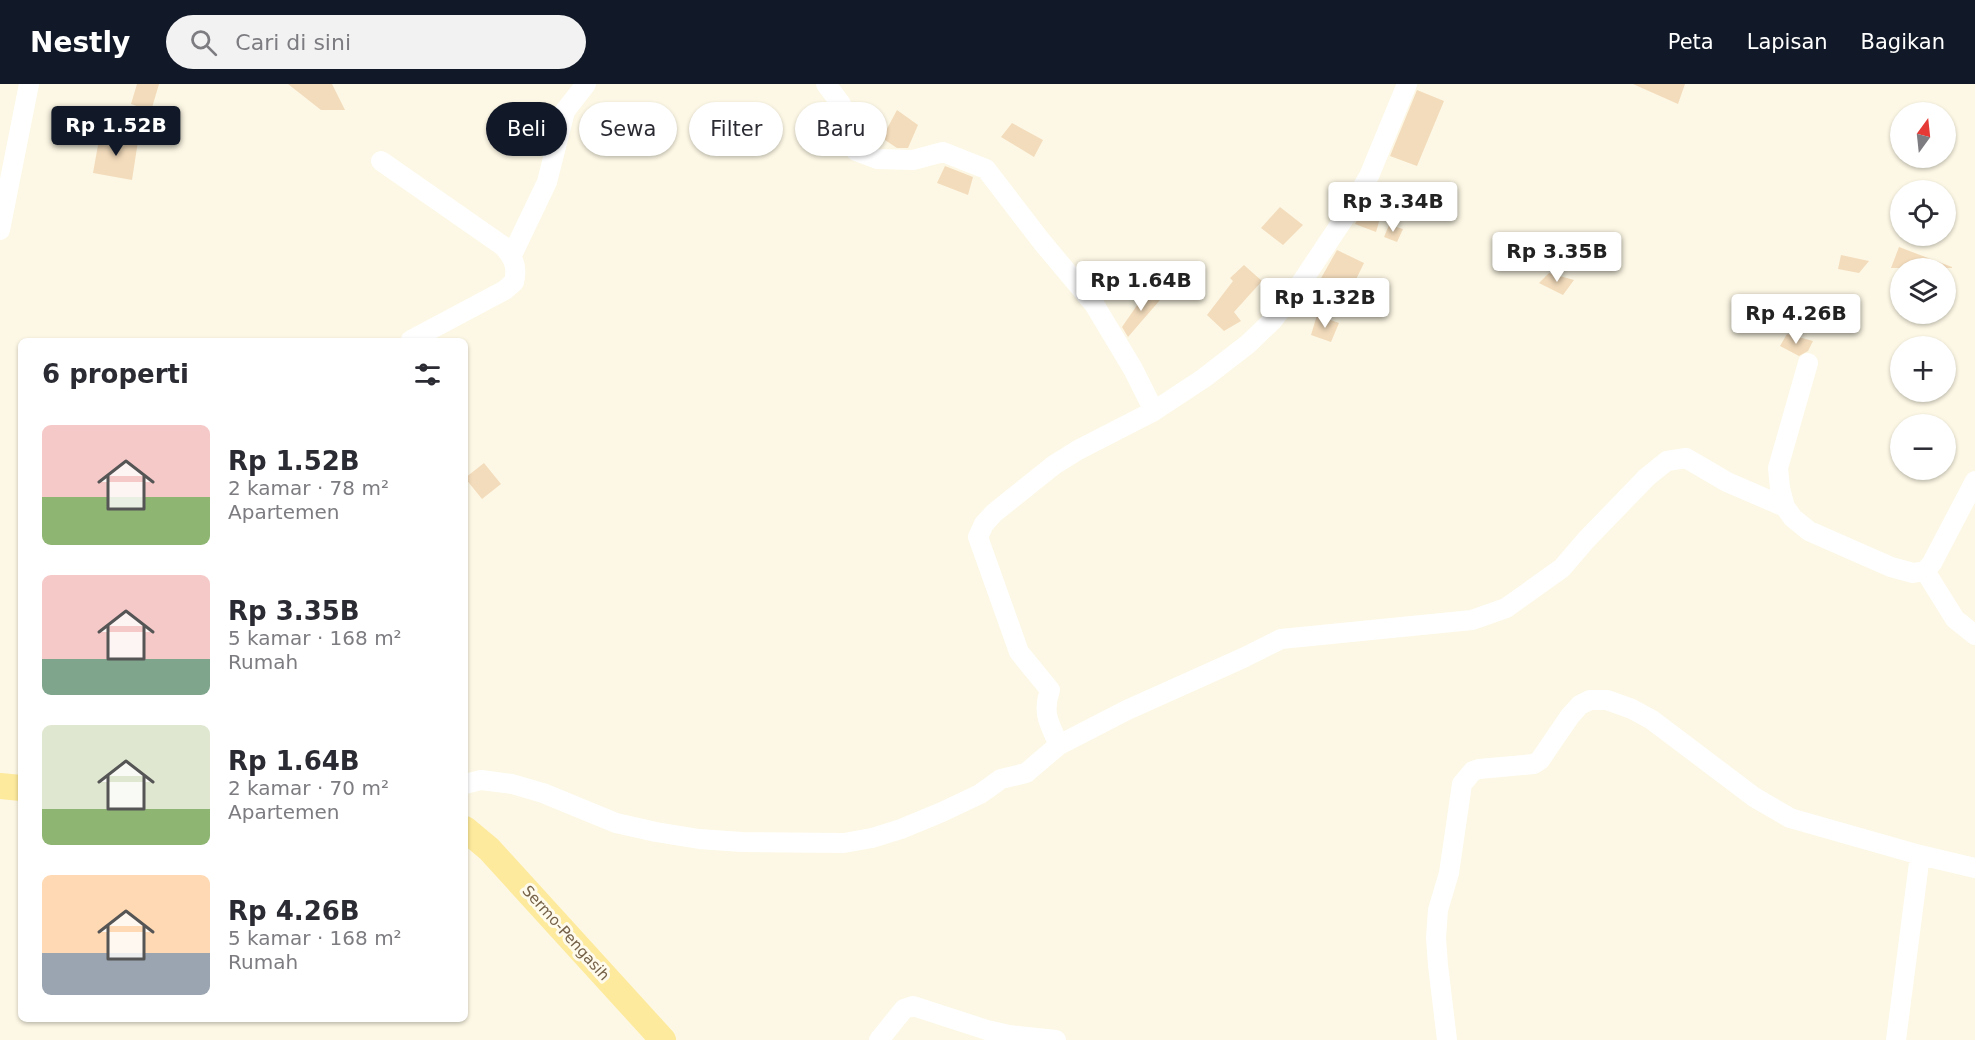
<!DOCTYPE html>
<html lang="id">
<head>
<meta charset="utf-8">
<style>
	:root { --surface:#fff; --page:#f2f2f3; --text:#2b2b33; --muted:#7c7c81; --accent:#111827 }
	body { margin:0; font-family:"DejaVu Sans",sans-serif; background:var(--page); color:var(--text); height:100vh; display:flex; flex-direction:column; font-size:22px; white-space:nowrap }
	* { box-sizing:border-box; margin:0 }
	p { font-size:20px; color:var(--muted) }
	.icon { flex:none; width:33px; height:33px; fill:none; stroke:currentColor; stroke-width:2; stroke-linecap:round; stroke-linejoin:round }
	.map { position:relative; flex:1; overflow:hidden }
	.panel { position:absolute; left:18px; top:254px; width:450px; height:684px; display:flex; flex-direction:column; background:var(--surface); border-radius:9px; box-shadow:0 2px 4px #0004 }
	.panel>* { flex:none }
	.hud { position:absolute; left:486px; top:18px; width:570px; height:54px; display:flex; gap:12px }
	.needle { width:39px; rotate:15deg }
	.controls { position:absolute; left:1890px; top:18px; display:grid; gap:12px }
	.controls a { display:grid; place-items:center; width:66px; height:66px; border-radius:50%; background:var(--surface); box-shadow:0 2px 4px #0004; font-size:30px }
	.price { position:absolute; translate:-50% -51px; padding:0 14px; border-radius:6px; background:#fff; color:#222; font-size:20px; line-height:39px; filter:drop-shadow(0 2px 3px #0008) }
	.price::after { content:''; position:absolute; left:50%; top:36px; width:18px; height:14px; margin-left:-9px; background:inherit; clip-path:polygon(0 0,100% 0,50% 100%) }
	.price.active { background:var(--accent); color:#fff }
	ul { padding:0; list-style:none }
	li { display:flex; align-items:center; gap:18px; height:150px; padding:0 24px }
	li span { display:grid; place-items:center; flex:none; width:168px; height:120px; border-radius:9px; color:#555 }
	li>.icon { margin-inline-start:auto }
	span .icon { width:72px; height:72px; fill:#fffc; stroke-width:1 }
	li b { font-size:26px }
	h2 { display:flex; justify-content:space-between; align-items:center; height:72px; padding:0 24px; font-size:26px }
	.tag { padding:0 21px; border-radius:27px; background:var(--surface); box-shadow:0 2px 4px #0004; font-size:21px; line-height:54px }
	.tag.active { background:var(--accent); color:#fff }
	header { display:flex; align-items:center; gap:36px; box-sizing:border-box; height:84px; padding:0 30px; background:var(--accent); color:#fff }
	header strong { font-size:28px }
	nav { display:flex; gap:33px; margin-inline-start:auto; font-size:21px }
	.search { width:420px; height:54px; background:var(--page); display:flex; align-items:center; gap:15px; box-sizing:border-box; padding:0 21px; border-radius:33px; color:var(--muted); font-size:22px }
	.map>svg:first-child { display:block }
</style>
</head>
<body>
<header>
<strong>Nestly</strong>
<div class="search"><svg class="icon" aria-label="search" viewBox="0 0 24 24"><circle cx="10" cy="10" r="6"/><path d="M15 15l6 6"/></svg>Cari di sini</div>
<nav><a>Peta</a><a>Lapisan</a><a>Bagikan</a></nav>
</header>
<div class="map">
<svg width="1975" height="956" viewBox="0 0 1975 956">
	<rect width="100%" height="100%" fill="#fdf8e5"/>
	<!-- building -->
	<path fill="#f3dcbc" d="M137,0H159L151,27L131,20Z
		M288,0H332L345,26H321Z
		M1633,0H1685L1678,20Z
		M1417,6L1444,17L1417,82L1390,72Z
		M524,21L541,42L523,60L501,41Z
		M897,26L918,41L908,64H897L882,54Z
		M1012,39L1043,56L1034,73L1001,53Z
		M100,50L138,57L132,96L93,89Z
		M945,82L973,93L968,111L937,99Z
		M1368,117L1383,124L1376,148L1355,140Z
		M1280,123L1303,141L1283,161L1261,144Z
		M1389,141L1403,145L1397,158L1384,153Z
		M1899,163L1952,183V184H1891Z
		M1337,166L1364,179L1345,218L1316,203Z
		M1841,171L1869,177L1859,189L1838,185Z
		M1244,181L1262,197L1234,228L1241,237L1224,247L1207,231L1233,197L1230,194Z
		M1549,189L1574,196L1563,211L1539,199Z
		M1149,204L1160,216L1128,253L1122,243Z
		M1317,231L1339,239L1331,258L1311,251Z
		M1787,250L1813,257L1808,267L1799,272L1780,262Z
		M484,379L501,400L482,415L465,394Z"/>
	<g fill="none" stroke-linecap="round" stroke-linejoin="round">
		<!-- minor -->
		<path stroke="#fff" stroke-width="20" d="M826,0L841,20L856,67L877,75L913,76L943,68L986,85L1042,158L1094,220L1133,285L1154,327
			M381,77L503,162C513,173 518,182 514,198L505,206L411,256
			M0,146L29,0
			M512,171L547,98L565,27L586,0
			M1808,279L1778,384L1780,404L1785,423L1793,434L1809,447L1891,483L1913,489L1925,487L1932,479L1975,397
			M1925,487L1955,535L1975,551
			M1059,661L1127,626L1243,574L1281,555L1472,536L1506,524L1562,484L1586,456L1647,393L1667,377L1686,374L1727,398L1785,423
			M465,700L481,696L512,700L543,709L616,739L656,748L699,755L742,758L844,759L872,754L901,745L942,728L980,710L1001,695L1026,689L1059,661C1049,639 1042,629 1050,606L1019,568L978,453L984,440L994,429L1054,381L1078,366L1154,327L1204,294L1248,260L1273,236L1297,205L1343,136L1369,92L1407,0
			M879,956L904,925L913,922L987,946L1009,951L1056,956
			M1447,956L1438,881L1436,854L1438,826L1449,789L1462,700L1473,687L1479,685L1534,680L1540,676L1570,632L1580,621L1590,616H1607L1632,625L1652,636L1754,713L1790,734L1920,771
			M1896,956L1920,771L1975,784"/>
		<!-- major -->
		<path stroke="#fdea9c" stroke-width="26" d="M0,702L21,704
			M465,745L489,765L663,956"/>
	</g>
	<g text-anchor="middle" stroke-width="6" stroke-linejoin="round" paint-order="stroke">
		<!-- street labels -->
		<g font-size="15" fill="#766249" stroke="#fffbec">
			<text transform="translate(566 849) rotate(48)" y="5">Sermo-Pengasih</text>
		</g>
	</g>
</svg>
<div class="controls">
<a><svg class="needle" viewBox="-14 -14 28 28"><path d="M0-13l5 13h-10z" fill="#e53935"/><path d="M0 13l5-13h-10z" fill="#7c7c81"/></svg></a>
<a><svg class="icon" aria-label="locate" viewBox="0 0 24 24"><circle cx="12" cy="12" r="6"/><path d="M12 2v4M12 18v4M2 12h4M18 12h4"/></svg></a>
<a><svg class="icon" aria-label="layers" viewBox="0 0 24 24"><path d="M12 4l9 5-9 5-9-5zM3 14l9 5 9-5"/></svg></a>
<a>+</a>
<a>−</a>
</div>
<b class="price active" style="left:116px;top:73px">Rp 1.52B</b>
<b class="price" style="left:1393px;top:149px">Rp 3.34B</b>
<b class="price" style="left:1557px;top:199px">Rp 3.35B</b>
<b class="price" style="left:1141px;top:228px">Rp 1.64B</b>
<b class="price" style="left:1325px;top:245px">Rp 1.32B</b>
<b class="price" style="left:1796px;top:261px">Rp 4.26B</b>
<div class="hud">
<a class="tag active">Beli</a>
<a class="tag">Sewa</a>
<a class="tag">Filter</a>
<a class="tag">Baru</a>
</div>
<section class="panel">
<h2>6 properti<svg class="icon" aria-label="filters" viewBox="0 0 24 24"><path d="M4 7h16M4 17h16"/><circle cx="9" cy="7" r="2"/><circle cx="15" cy="17" r="2"/></svg></h2>
<ul>
<li><span style="background:linear-gradient(#f6c9c9 60%,#8fb573 0)"><svg class="icon" aria-label="home" viewBox="0 0 24 24"><path d="M3 11l9-7 9 7M6 9v11h12V9"/></svg></span><div><b>Rp 1.52B</b><p>2 kamar · 78 m²</p><p>Apartemen</p></div></li>
<li><span style="background:linear-gradient(#f6c9c9 70%,#7fa58c 0)"><svg class="icon" aria-label="home" viewBox="0 0 24 24"><path d="M3 11l9-7 9 7M6 9v11h12V9"/></svg></span><div><b>Rp 3.35B</b><p>5 kamar · 168 m²</p><p>Rumah</p></div></li>
<li><span style="background:linear-gradient(#dfe7d0 70%,#8fb573 0)"><svg class="icon" aria-label="home" viewBox="0 0 24 24"><path d="M3 11l9-7 9 7M6 9v11h12V9"/></svg></span><div><b>Rp 1.64B</b><p>2 kamar · 70 m²</p><p>Apartemen</p></div></li>
<li><span style="background:linear-gradient(#ffd9b3 65%,#9aa5b1 0)"><svg class="icon" aria-label="home" viewBox="0 0 24 24"><path d="M3 11l9-7 9 7M6 9v11h12V9"/></svg></span><div><b>Rp 4.26B</b><p>5 kamar · 168 m²</p><p>Rumah</p></div></li>
</ul>
</section>
</div>
</body>
</html>
